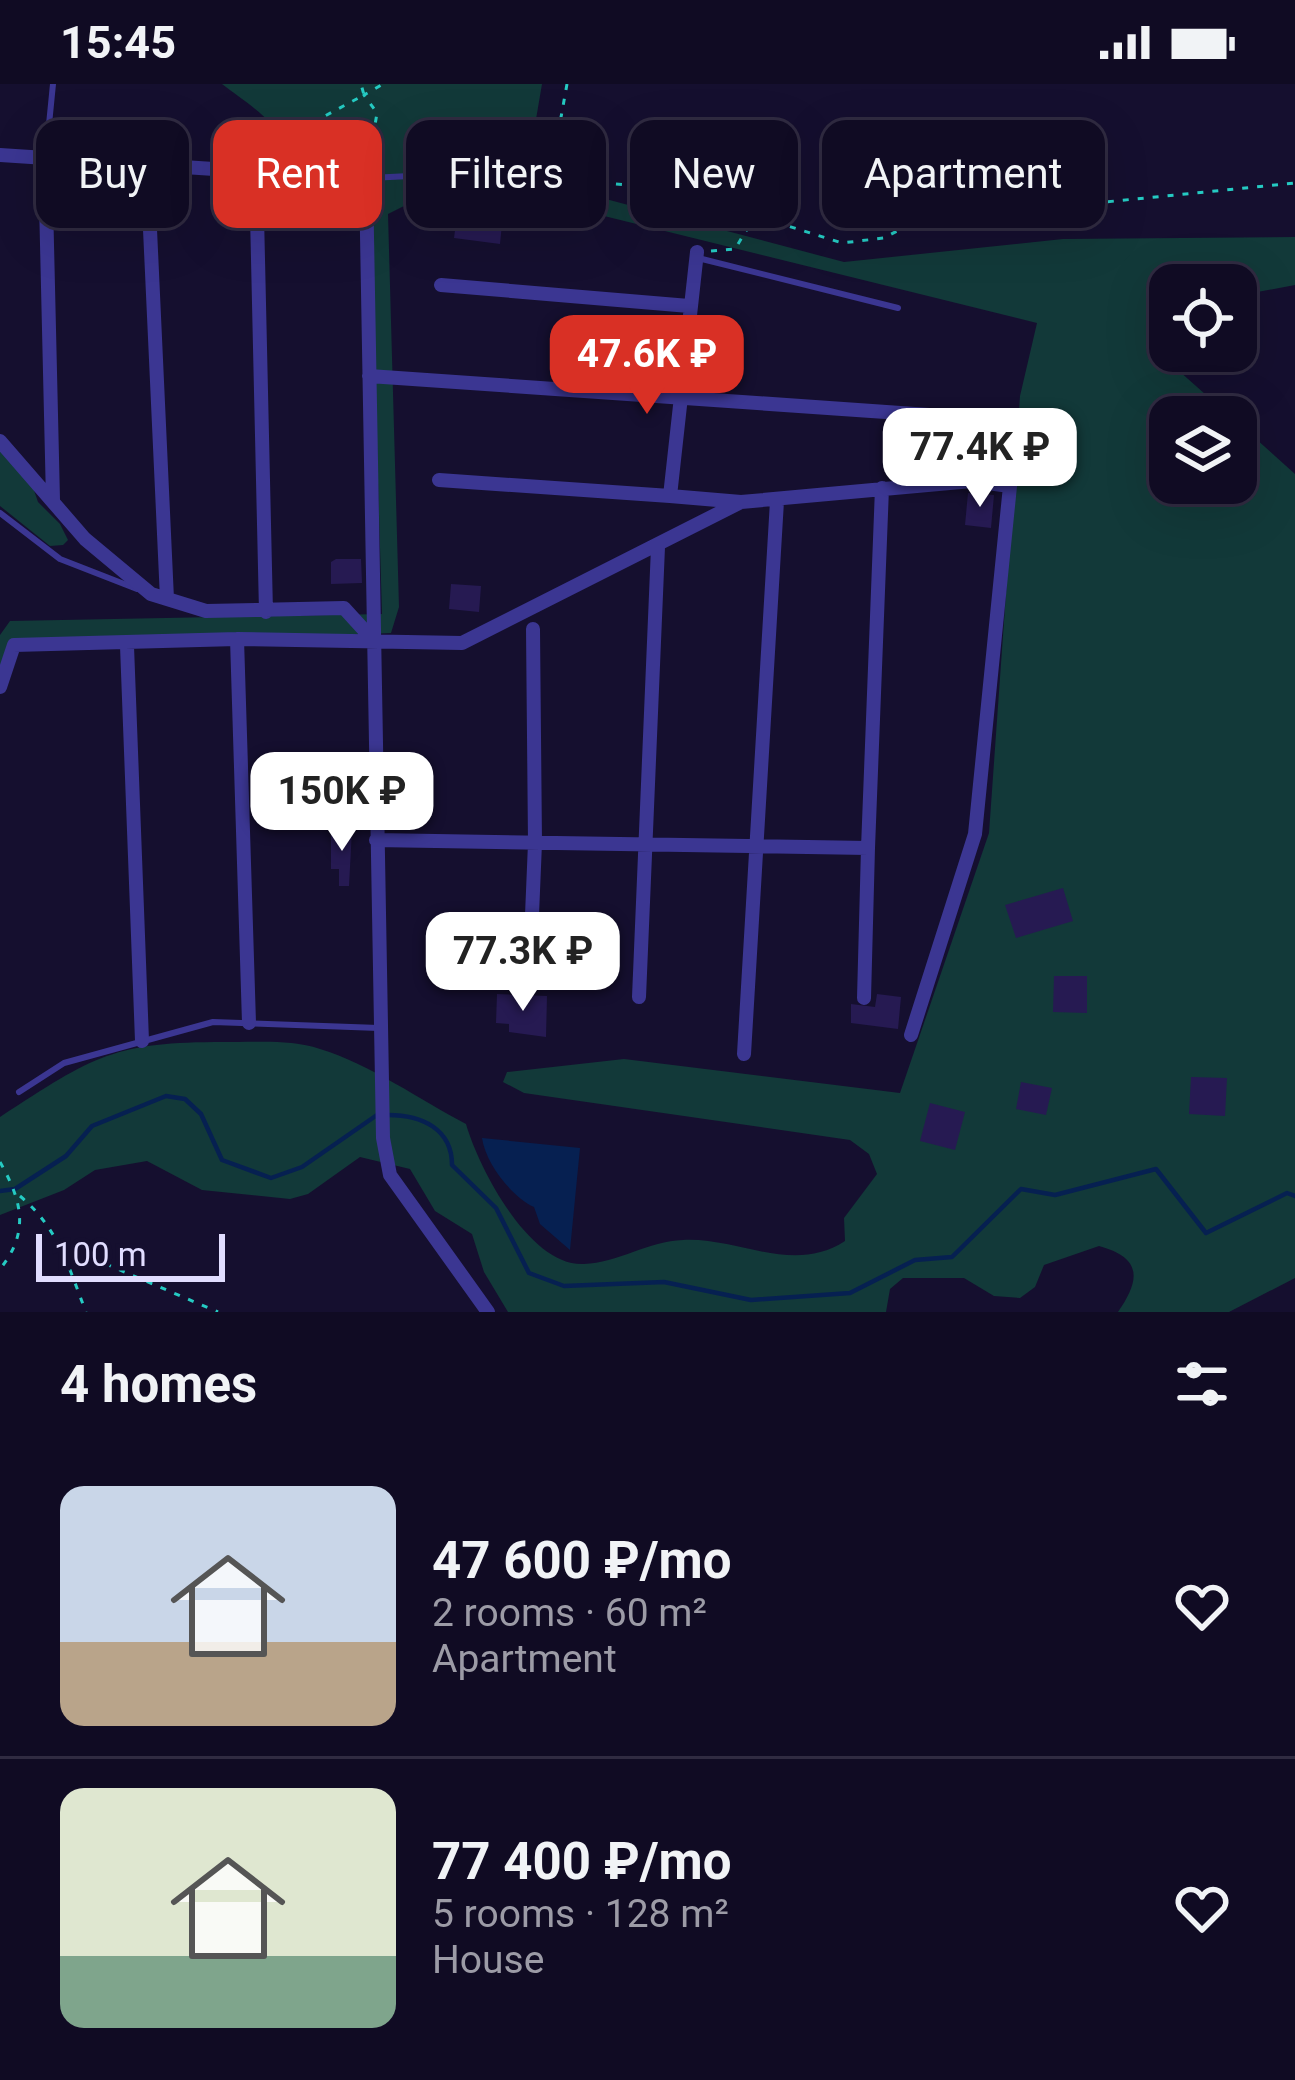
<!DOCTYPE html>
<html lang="en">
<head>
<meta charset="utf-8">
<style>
	:root { --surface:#100b23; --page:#19142b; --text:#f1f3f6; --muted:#9c9ba6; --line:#302b41; --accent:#d93025 }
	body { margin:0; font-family:Roboto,sans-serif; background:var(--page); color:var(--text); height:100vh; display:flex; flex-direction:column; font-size:45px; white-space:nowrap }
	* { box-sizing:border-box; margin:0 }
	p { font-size:39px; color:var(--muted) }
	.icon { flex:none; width:66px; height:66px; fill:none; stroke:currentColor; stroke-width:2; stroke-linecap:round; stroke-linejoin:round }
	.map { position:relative; height:1228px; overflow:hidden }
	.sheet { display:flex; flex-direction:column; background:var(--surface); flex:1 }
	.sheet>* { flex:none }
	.hud { position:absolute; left:36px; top:36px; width:1224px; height:108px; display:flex; gap:24px }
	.fabs { position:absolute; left:1149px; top:180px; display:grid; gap:24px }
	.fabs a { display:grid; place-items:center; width:108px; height:108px; border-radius:24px; background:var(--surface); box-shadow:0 12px 48px #0002,0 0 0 3px var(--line); font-size:60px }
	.scale { position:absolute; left:36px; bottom:30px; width:189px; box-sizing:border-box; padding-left:12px; border:6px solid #e1ddff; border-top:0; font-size:33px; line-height:42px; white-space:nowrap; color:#e1ddff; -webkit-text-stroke:9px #150f2f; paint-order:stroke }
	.price { position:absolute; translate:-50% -102px; padding:0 27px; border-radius:24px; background:#fff; color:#222; font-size:39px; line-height:78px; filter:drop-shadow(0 3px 6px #0008) }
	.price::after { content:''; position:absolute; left:50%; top:72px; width:36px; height:27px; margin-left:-18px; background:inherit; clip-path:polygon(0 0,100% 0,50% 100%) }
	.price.active { background:var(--accent); color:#fff }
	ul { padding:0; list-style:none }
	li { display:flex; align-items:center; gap:36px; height:300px; padding:0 60px }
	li+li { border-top:3px solid var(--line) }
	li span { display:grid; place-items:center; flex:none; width:336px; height:240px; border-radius:24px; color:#555 }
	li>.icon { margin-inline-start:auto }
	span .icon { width:144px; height:144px; fill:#fffc; stroke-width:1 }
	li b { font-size:51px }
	h2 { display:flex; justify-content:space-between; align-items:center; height:144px; padding:0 60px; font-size:51px }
	.tag { padding:0 42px; border-radius:24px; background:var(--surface); box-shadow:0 12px 48px #0002,0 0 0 3px var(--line); font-size:42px; line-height:108px }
	.tag.active { background:var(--accent); color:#fff }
	.status { display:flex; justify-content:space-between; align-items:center; height:84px; padding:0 60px; background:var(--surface); direction:ltr }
	.status svg { height:33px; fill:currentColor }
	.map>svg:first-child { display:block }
</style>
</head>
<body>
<div class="status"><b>15:45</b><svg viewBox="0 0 49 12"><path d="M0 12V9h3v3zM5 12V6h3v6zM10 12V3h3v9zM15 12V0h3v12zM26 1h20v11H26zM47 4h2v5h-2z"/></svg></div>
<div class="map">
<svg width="1295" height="1228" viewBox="0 0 1295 1228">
	<rect width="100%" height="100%" fill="#150f2f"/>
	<!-- green -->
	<path fill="#123939" d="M222,0H542L526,94L844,178L1063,155L1295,153V201L1236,212V201H1170V267H1183L1179,287L1231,333H1170V399H1236V337L1295,390V1194L1229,1228H1118C1140,1196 1143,1174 1099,1162L1044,1181L1035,1203L1020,1214L994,1212L964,1194H903L890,1205L886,1228H508L484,1188L472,1150L435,1127L410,1085L360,1073L308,1110L290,1115L202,1106L147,1077L95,1086L64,1106L0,1131V1033C99,968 117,957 238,958C265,958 293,956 320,965C370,980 420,1016 466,1040C479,1085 530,1183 584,1180C617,1179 649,1157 683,1156C738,1153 793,1191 845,1157L844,1134L877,1090L869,1070L850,1056L524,1009L503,998L507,988L624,975L900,1009L989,749L1020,312L1037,239L503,107L450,99L388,130L399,523L391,549L10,566L0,582V551L10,537L382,530L370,130L299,132C278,106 293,88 284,60C275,35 241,15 222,0Z
		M0,353L26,383L38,418L60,440L68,456L63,461L50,462L0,422Z"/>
	<!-- water -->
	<path fill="#062051" d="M482,1054L580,1064L570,1166L540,1140L534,1123C511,1112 486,1080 482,1054Z"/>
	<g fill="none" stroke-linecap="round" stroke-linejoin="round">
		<!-- stream -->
		<path stroke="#062051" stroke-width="4.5" d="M388,1031C422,1031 452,1045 452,1081L496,1124L529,1189L564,1202L664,1198L751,1216L850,1209L915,1176L952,1173L1021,1105L1055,1111L1156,1085L1206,1149L1287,1109L1295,1112
			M0,1107L15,1105L66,1072L92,1042L166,1012L185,1015L201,1030L222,1076L271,1094L302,1083L377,1031"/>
	</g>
	<!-- building -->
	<path fill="#261a52" d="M492,129L503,130L500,160L454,154L456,139L491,136Z
		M968,409L994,411L991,444L965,441Z
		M336,475H361L362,499L331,500V478Z
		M451,500L481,502L479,528L449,525Z
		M331,746H352L349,802H339V785H331Z
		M1063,804L1073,837L1016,854L1005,821Z
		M1054,892H1087V929L1053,928Z
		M497,910L547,912L546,953L509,948V940L496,939Z
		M877,910L901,913L898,945L851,939V920L875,923Z
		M1191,993L1227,994L1225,1032L1189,1030Z
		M1021,998L1052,1004L1046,1031L1016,1025Z
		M930,1019L965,1028L955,1066L920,1057Z"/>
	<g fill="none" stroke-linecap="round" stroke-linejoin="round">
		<!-- path -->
		<path stroke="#25cbc3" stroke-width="3" stroke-dasharray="6 9" stroke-linecap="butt" d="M567,0L556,61L605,99L671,105L842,159L884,154L946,121L978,114L1085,120L1295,99
			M265,75L310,40L364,11L361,0
			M368,83L377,29L364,11L383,0
			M518,94L540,84L555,62
			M711,167L735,165L755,132
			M0,1078C22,1117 30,1148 0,1185
			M20,1112C59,1145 68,1182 86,1228
			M64,1162L218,1228"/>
		<!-- service -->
		<path stroke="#3b3692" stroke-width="6" d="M46,71L53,0
			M370,94L449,90L531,107
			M698,174L898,224
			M0,429L60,475L137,505
			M19,1008L64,979L213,938L379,944"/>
		<!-- minor -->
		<path stroke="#3b3692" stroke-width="14" d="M0,71L366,95L383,1054L390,1091L488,1228
			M45,75L53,416
			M147,80L167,515
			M256,87L266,528
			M697,168L670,412L741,418
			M441,201L689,222
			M369,292L929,331
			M0,357L85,455L151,510L206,527L344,524L375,558
			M439,396L670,412
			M237,555L249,939
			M127,562L142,957
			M0,603L14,561L237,555L462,559L741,418L972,397L1010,402L975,750L911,951
			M376,756L868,764L864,914
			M868,764L882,404
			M529,903L535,759L533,545
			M639,913L658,463
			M744,970L777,417"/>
	</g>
</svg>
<div class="fabs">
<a><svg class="icon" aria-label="locate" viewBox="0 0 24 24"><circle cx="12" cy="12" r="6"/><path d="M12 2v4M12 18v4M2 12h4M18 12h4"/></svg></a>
<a><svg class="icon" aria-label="layers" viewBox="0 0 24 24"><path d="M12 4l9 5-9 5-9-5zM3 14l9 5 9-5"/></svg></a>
</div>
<div class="scale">100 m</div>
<b class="price active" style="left:647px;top:333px">47.6K ₽</b>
<b class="price" style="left:980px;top:426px">77.4K ₽</b>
<b class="price" style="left:342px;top:770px">150K ₽</b>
<b class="price" style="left:523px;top:930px">77.3K ₽</b>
<div class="hud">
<a class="tag">Buy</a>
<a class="tag active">Rent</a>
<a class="tag">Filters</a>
<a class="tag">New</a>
<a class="tag">Apartment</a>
</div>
</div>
<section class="sheet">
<h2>4 homes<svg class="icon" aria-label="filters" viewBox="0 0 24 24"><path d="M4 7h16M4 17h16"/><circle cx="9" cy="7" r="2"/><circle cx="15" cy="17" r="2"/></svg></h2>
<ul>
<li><span style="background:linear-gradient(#c9d6e8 65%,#b9a48a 0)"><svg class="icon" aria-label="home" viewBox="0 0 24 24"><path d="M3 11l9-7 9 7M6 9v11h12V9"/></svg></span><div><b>47 600 ₽/mo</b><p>2 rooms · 60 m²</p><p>Apartment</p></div><svg class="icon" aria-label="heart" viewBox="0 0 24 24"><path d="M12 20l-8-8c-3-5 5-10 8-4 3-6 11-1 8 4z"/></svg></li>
<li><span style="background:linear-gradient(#dfe7d0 70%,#7fa58c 0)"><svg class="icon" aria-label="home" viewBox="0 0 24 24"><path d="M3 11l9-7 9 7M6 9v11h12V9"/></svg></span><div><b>77 400 ₽/mo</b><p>5 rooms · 128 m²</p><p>House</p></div><svg class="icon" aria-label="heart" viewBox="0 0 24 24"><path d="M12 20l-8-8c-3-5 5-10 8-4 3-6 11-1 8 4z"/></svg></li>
</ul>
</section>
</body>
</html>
